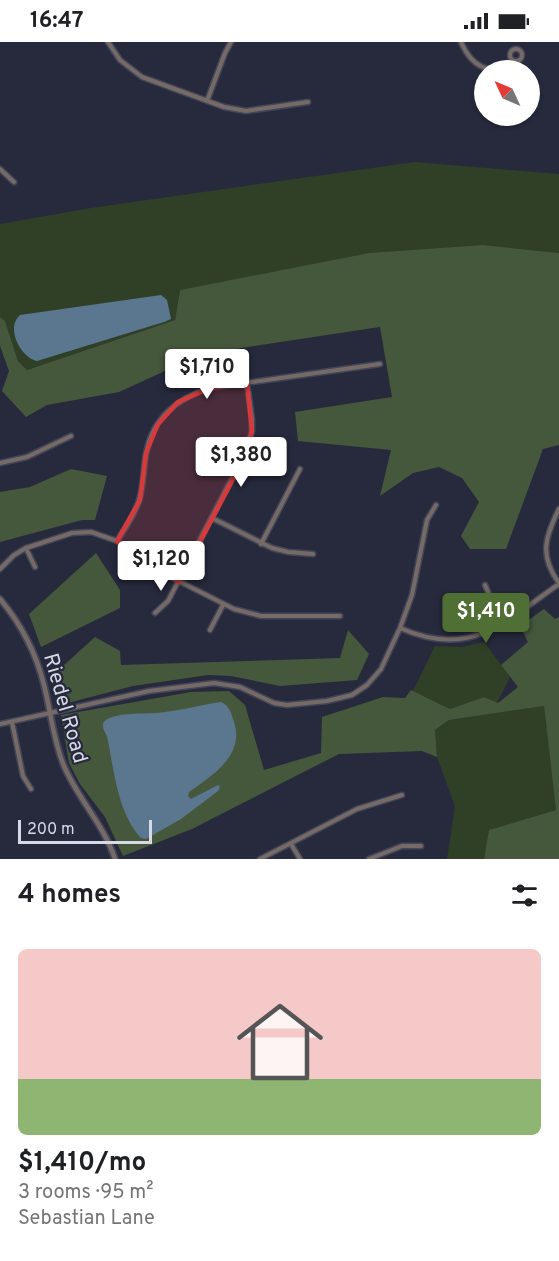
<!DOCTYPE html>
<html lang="en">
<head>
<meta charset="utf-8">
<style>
	:root { --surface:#fff; --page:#f2f2f2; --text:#202124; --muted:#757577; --accent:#506f34 }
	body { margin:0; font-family:Overpass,sans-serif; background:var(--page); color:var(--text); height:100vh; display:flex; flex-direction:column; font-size:22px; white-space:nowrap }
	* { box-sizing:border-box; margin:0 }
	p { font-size:20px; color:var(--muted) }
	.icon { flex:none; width:33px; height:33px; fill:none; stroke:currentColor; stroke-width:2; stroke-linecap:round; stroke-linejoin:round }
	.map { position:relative; height:817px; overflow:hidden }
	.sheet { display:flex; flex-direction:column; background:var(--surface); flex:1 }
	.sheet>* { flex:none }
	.needle { width:39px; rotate:314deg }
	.buttons { position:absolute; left:474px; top:18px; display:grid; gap:12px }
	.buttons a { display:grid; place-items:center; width:66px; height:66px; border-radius:50%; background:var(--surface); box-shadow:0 2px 4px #0004; font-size:30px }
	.scale { position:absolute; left:18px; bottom:15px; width:134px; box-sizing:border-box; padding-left:6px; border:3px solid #d7d9e6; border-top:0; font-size:16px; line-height:21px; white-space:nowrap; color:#d7d9e6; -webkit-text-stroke:4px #272a3d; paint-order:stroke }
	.price { position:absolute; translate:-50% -51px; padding:0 14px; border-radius:6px; background:#fff; color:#222; font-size:20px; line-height:39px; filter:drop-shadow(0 2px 3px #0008) }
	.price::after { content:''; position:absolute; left:50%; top:36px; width:18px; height:14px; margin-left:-9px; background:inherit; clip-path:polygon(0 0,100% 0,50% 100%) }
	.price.active { background:var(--accent); color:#fff }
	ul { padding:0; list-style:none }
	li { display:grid; align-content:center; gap:12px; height:318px; padding:0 18px }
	li span { display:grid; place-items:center; height:186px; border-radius:9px; color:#555 }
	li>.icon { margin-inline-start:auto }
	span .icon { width:108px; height:108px; fill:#fffc; stroke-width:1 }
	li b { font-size:26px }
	h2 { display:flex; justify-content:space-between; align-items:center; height:72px; padding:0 18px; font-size:26px }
	.status { display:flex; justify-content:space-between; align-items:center; height:42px; padding:0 30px; background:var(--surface); direction:ltr }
	.status svg { height:16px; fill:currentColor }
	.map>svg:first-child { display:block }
</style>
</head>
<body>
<div class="status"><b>16:47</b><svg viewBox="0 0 49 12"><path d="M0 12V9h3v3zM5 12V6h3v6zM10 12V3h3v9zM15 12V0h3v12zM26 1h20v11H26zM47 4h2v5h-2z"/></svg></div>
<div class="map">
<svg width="559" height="817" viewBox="0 0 559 817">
	<rect width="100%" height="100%" fill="#272a3d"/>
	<!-- green -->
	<path fill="#2f4026" d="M415,120L559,132V211L483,203L370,211L180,248L175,278L27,328L18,319L5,279L0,275V182L91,166Z
		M484,600L510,635L497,661L484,655L450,667L413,649L435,604L462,605Z
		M544,664L556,768L489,788L484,817H447L455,764L437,715L435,688L449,678Z"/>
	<!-- forest -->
	<path fill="#45583c" d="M483,203L559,211V403L543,407L506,507H470L461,494L479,460L462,436L439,425L413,431L380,454L391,408L298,399L295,370L392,355L380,285L202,312L119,350L47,363L26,375L2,349L9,329L0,304V275L5,279L18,319L27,328L175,278L180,248L369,211Z
		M71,427L107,434L95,478H82L0,500V450L30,445Z
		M96,511L120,548V566L41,605L29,572Z
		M544,567L555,577L559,575V817H484L489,788L556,768L544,664L449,678L435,688L437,715L422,709L339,712L192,787L123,814L105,775L80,742L69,721L61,673L191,650L229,649L245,663L264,728L321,711L322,675L383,655L405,656L411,648L450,667L484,655L498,661L518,645L501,623L528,600L520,584Z
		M348,588L369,612L357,638L280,644L231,634L208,633L133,644L60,663L57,646L52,634L95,595L120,609L121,623L340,616Z"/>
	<!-- water -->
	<path fill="#5b768f" d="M161,253L167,258L171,277L164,280L37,319C21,316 5,286 20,273Z
		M221,660C230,664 231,671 234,680C245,713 213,733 189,750L188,754L191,757L218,743L220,745L218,749L181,777L146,797L141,796C117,770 114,727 107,694C104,689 100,682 106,678C118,670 144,672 157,671C179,669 200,663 221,660Z"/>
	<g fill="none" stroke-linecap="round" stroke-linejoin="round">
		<!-- minor casing -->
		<g stroke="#434658" stroke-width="7">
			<path id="minor" d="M108,0L120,18L142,35L224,65L246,69L308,60
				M461,0C471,23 490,37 512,18
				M510 13a6 6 0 1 1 12 0a6 6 0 1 1-12 0Z
				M207,59L225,11L231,0
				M0,127L14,140
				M0,421L27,415L71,394
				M559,467C545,495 539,514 559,541
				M212,476L272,506L288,510L313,512
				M117,499C125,486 135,473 139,458C144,443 143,427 146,412C152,377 177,356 210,346L380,322
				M261,502L300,427
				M26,506L35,525
				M0,527L14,513L26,506L72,491L91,490L117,499L155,527L234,567L261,574H340
				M485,543L495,566L505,579
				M155,571L168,559L247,408L252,389V377L247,341
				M400,586C470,617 503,581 559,542
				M210,588L223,563
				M12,680L23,734L31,747
				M0,682L149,649L214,641L240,645L274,661L287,663L327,659L352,653L367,643L381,627L400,586L412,553L427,478L436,463
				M291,802L300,817
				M260,817L357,767L402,753
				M369,817L402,804H421"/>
		</g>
		<!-- tertiary casing -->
		<g stroke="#434658" stroke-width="8">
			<path id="tertiary" d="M0,557C21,582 36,611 44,643C51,670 53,698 64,724C78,757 104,783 115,817"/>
		</g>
		<!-- minor -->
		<use href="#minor" stroke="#766a67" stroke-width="4"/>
		<!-- tertiary -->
		<use href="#tertiary" stroke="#766a67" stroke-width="4.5"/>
	</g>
	<!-- marked area -->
	<path fill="#d63a3b" fill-opacity="0.2" stroke="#d63a3b" stroke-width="4.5" stroke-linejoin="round" d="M247,340L252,389L244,416L179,540L117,499L140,458L146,411L158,382L178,360L210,346Z"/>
	<g text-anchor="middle" stroke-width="4.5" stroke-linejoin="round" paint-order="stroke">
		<!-- street labels -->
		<g font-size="21" fill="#d7d9e6" stroke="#272a3d">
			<text transform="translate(66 666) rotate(74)" y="7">Riedel Road</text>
		</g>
	</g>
</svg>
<div class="buttons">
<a><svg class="needle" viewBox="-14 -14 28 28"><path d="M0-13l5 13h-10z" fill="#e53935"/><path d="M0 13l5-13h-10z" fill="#757577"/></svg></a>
</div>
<div class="scale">200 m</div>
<b class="price" style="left:207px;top:358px">$1,710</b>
<b class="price" style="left:241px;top:446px">$1,380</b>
<b class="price" style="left:161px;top:550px">$1,120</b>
<b class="price active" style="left:486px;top:602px">$1,410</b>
</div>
<section class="sheet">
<h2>4 homes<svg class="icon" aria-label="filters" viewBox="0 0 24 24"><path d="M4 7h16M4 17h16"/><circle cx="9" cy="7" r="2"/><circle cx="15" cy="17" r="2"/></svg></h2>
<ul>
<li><span style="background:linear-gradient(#f6c9c9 70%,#8fb573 0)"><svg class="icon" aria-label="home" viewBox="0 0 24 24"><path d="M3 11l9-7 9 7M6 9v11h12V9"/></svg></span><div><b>$1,410/mo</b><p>3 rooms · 95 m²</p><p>Sebastian Lane</p></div></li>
</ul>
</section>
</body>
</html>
